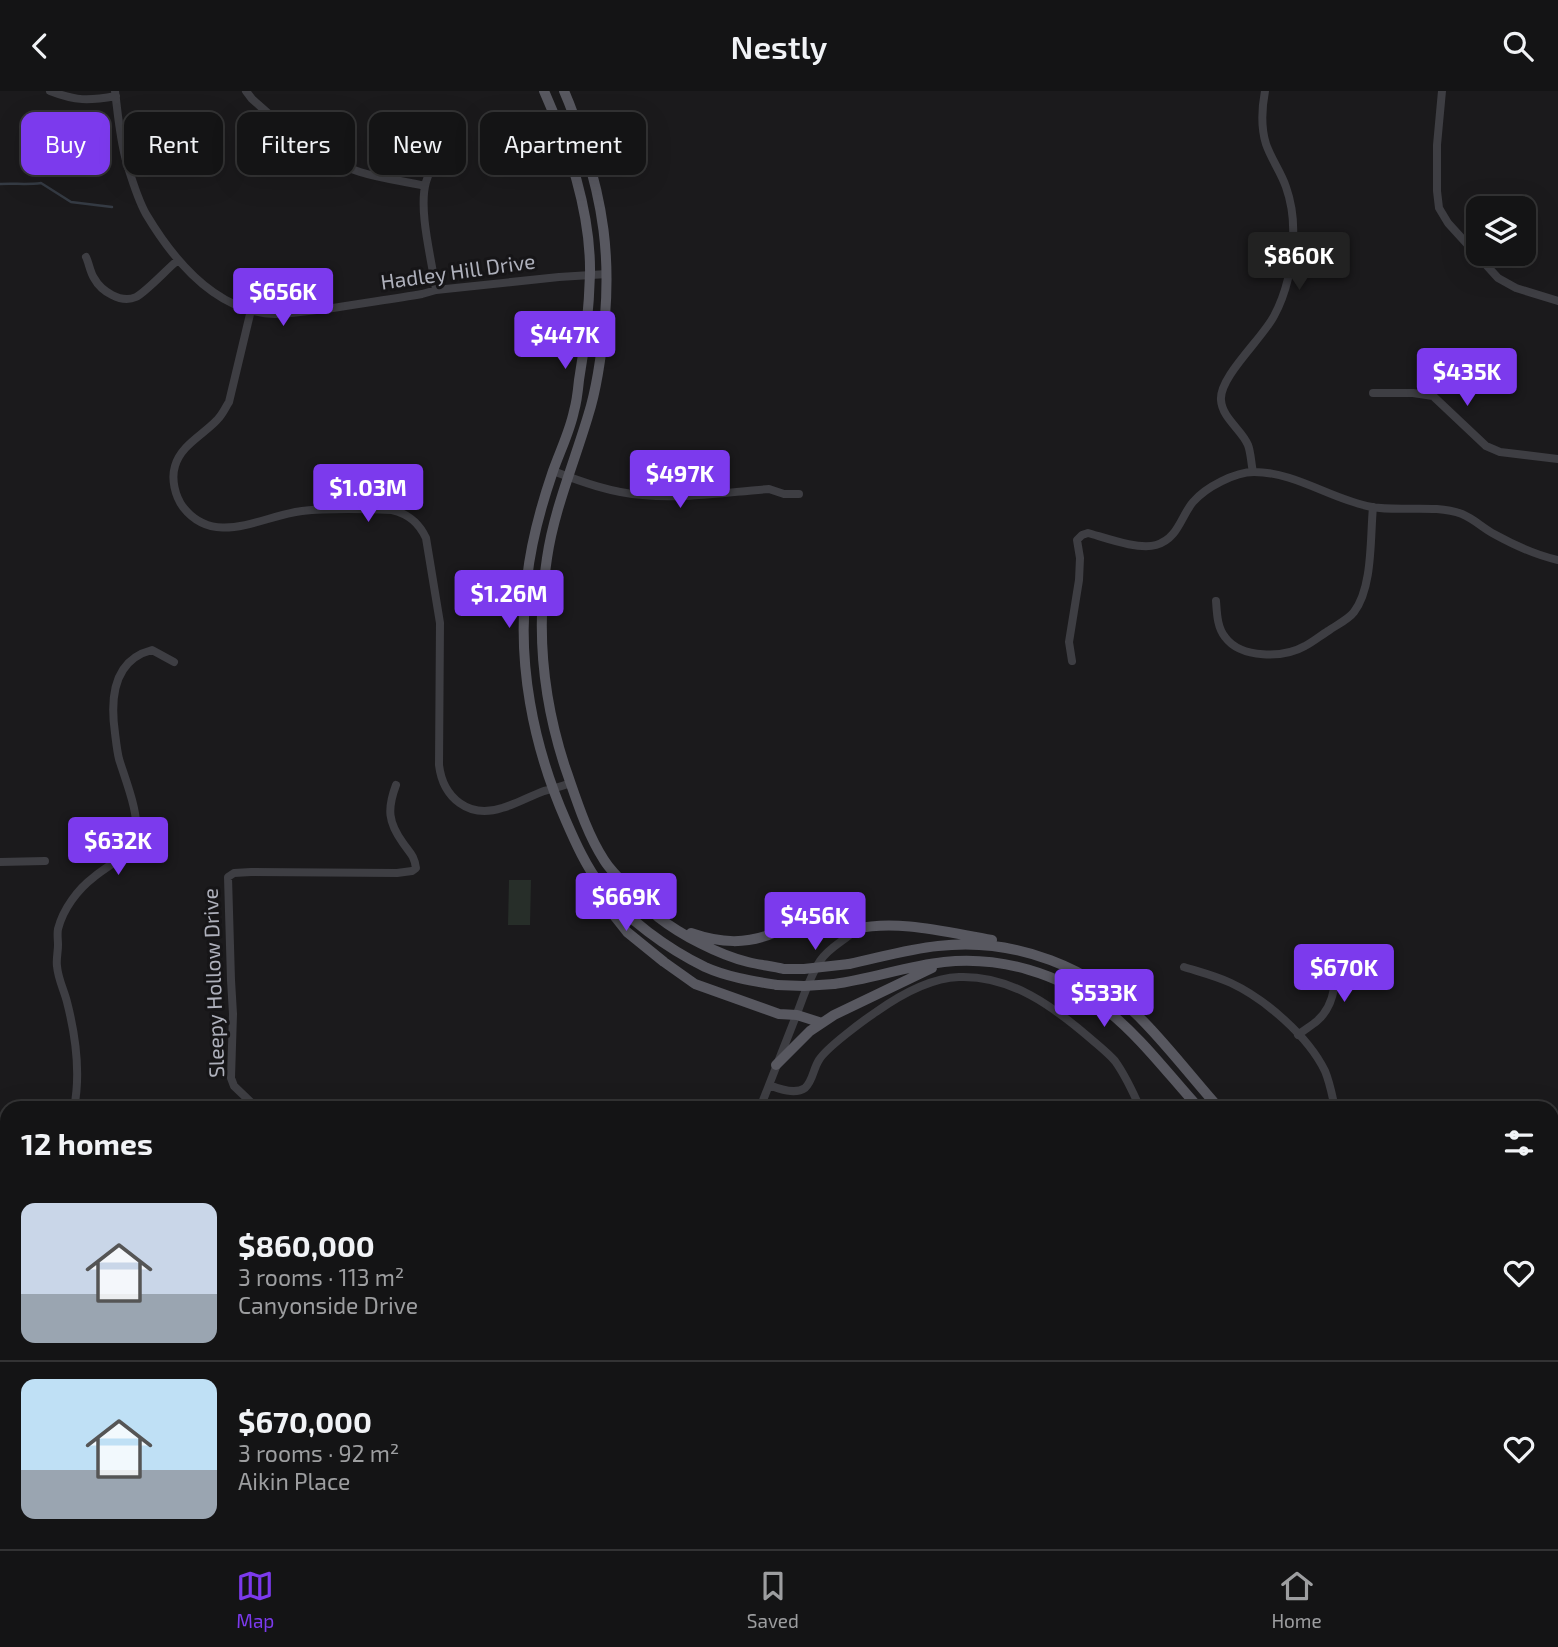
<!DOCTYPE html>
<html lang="en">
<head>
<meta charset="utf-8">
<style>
	:root { --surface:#141415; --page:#212122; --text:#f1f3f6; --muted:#9d9ea0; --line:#333334; --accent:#7c3aed }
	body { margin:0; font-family:"Exo 2",sans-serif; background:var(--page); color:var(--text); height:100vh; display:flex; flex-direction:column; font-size:26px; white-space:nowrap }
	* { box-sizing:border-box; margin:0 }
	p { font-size:23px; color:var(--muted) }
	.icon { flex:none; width:38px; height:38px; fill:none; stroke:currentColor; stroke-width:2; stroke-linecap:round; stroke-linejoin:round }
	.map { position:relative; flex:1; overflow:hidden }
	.side { position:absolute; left:0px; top:1010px; width:1559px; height:450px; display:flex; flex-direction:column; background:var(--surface); border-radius:21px 21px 0 0; box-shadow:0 7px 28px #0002,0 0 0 2px var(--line) }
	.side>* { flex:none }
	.hud { position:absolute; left:21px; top:21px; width:700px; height:63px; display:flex; gap:14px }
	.buttons { position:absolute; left:1466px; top:105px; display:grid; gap:14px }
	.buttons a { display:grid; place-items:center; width:70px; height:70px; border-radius:14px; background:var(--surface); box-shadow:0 7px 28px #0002,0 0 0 2px var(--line); font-size:35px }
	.price { position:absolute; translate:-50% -60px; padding:0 16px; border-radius:7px; background:var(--accent); color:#fff; font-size:23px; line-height:46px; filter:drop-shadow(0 2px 4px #0008) }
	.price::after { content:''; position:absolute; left:50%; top:42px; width:21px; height:16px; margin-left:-10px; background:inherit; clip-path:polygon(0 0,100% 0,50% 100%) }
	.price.selected { background:#222; color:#fff }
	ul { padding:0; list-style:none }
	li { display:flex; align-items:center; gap:21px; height:175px; padding:0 21px }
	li+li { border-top:2px solid var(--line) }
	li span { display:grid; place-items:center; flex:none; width:196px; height:140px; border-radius:14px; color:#555 }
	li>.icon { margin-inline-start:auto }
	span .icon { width:84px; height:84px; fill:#fffc; stroke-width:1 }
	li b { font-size:30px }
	h2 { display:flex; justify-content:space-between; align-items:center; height:84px; padding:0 21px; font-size:30px }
	.chip { padding:0 24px; border-radius:14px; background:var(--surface); box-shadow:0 7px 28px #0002,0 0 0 2px var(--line); font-size:24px; line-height:63px }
	.chip.selected { background:var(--accent); color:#fff }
	header { display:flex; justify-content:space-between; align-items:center; height:91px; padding:0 21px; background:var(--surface); font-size:32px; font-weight:600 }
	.tabs { display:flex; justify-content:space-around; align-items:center; height:98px; border-top:2px solid var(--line); background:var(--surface); font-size:19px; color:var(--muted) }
	.tabs a { display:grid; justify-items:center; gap:4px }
	.tabs .selected { color:var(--accent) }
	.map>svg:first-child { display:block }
</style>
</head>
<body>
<header><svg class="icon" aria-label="back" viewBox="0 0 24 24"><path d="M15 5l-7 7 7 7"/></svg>Nestly<svg class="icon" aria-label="search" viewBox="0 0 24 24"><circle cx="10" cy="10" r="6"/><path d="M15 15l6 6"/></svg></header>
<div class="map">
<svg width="1558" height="1458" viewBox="0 0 1558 1458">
	<rect width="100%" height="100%" fill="#1b1a1c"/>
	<!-- pitch -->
	<path fill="#272e29" d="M509,789H531L530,834H508Z"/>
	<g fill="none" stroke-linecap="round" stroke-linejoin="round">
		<!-- stream -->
		<path stroke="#353b44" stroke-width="2.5" d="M0,93C14,92 27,94 41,92L71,111L112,116"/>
		<!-- minor -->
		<path stroke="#3e3e43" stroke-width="8" d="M50,0C76,10 88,10 116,5
			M115,0C118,24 120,50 127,73C132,89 138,109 146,123C174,170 216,221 275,223C295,223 314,219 333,217C363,212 393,208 422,203L436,199L559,186L607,183
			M246,0L252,8C285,37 317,68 360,81C382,88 404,90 425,95
			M1442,0L1437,54V100L1439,117L1448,132L1498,187L1516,197L1558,210
			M86,166C89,172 90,181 94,187C101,200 121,213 136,206C146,201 168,177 178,169
			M436,199C432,170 418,119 426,91C431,73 441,59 451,43
			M251,219L229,311C225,317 223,323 217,329C203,344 181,354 175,375C171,388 175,405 183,416C215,457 261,425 302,420C330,417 364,418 392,419C409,423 419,432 426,447L440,532L439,674C443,707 469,728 502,717C517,713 530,705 544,700C553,698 562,695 571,692
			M1373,302H1413L1433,305L1486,355L1500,361L1558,368
			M553,380C582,391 612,402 643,404C685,408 728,401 769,398L784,403H799
			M1253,381C1251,372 1251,362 1248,354C1242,339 1222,327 1221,309C1219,286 1262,248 1274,225C1286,203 1293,173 1293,148C1294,130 1292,113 1286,96C1281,81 1271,68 1266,53C1261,37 1262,16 1265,0
			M1216,510C1217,522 1217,536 1225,546C1241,568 1284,567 1305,555C1313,551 1320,545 1328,540C1336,534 1348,529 1354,521C1373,496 1370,447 1373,416
			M1072,570L1069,551L1079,489L1080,467L1077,449L1082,444L1088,442C1106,447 1138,459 1156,454C1178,448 1181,425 1193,411C1206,396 1235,381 1254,381C1296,381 1332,409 1372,416C1400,421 1435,413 1462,423C1474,428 1483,437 1494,443C1514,454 1535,464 1558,469
			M0,771L45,770
			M1184,876C1200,881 1216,885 1231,892C1265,908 1308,945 1325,980C1330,992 1332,1004 1335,1017
			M1298,944C1304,939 1311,935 1317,930C1338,912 1336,882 1335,857
			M769,994C779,998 795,1004 805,997C813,990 813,978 819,969C826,957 864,929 876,921C900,904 930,887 959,886C1011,884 1054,916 1091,948C1099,955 1108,962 1115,970C1125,984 1133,1001 1140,1017
			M74,1017C81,982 76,946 67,911C64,899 58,888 57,875C56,869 58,861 58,854C58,849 57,843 58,838C63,818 78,798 94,786C108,774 129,766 135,746C141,726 125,688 119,668C117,660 116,650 115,642C110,607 113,569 152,559L174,571
			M257,1017L234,995L231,987L233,923L231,889L228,786L234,782L251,781L397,782L412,780L416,777C414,764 410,762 403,752C388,731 387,718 396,694
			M760,1017C772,986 784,956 796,925C803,907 809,887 820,870C829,856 845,850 856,838
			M0,1099L7,1098
			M1552,1135L1558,1059
			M0,1176L7,1177
			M0,1301L7,1302
			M743,1452V1458
			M99,1458L101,1452
			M1106,1458L1108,1452
			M1210,1458L1211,1452
			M1531,1458L1532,1452"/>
		<!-- major -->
		<path stroke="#585860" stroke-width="10" d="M544,0C569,56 591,122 590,183C589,219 585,254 579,289C578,299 577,310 574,320C570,340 560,360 553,380C541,415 531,451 527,488C516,570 533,655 566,730C576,753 586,775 601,795C626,828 668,858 705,876C727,886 753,890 777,894
			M564,0C572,18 578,36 584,55C603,114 610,163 605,226C602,260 598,294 588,325C574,372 554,419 547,467C536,538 543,609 565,676C576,707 586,741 604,769C612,782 625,793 636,804C643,811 650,819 658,826C681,844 719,864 748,871C760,874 772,875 784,878
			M593,793L604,812L627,841L664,871L695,893L779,923L797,924L822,932
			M691,842C720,852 747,854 776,841C794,833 808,803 830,811C842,815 846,831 856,838C898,828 949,842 992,849
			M849,873C878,867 908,858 938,855C1015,846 1092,876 1145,932C1171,959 1194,989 1219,1017
			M834,893C871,888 907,875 944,871C1000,865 1059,882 1104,917C1140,945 1168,983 1199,1017
			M776,974L810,940L834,924L932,877
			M1552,1262H1558"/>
		<!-- major-bridge -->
		<path stroke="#585860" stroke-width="10" d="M784,878H804L849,873
			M777,894L804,895L834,893"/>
	</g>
	<g text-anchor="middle" stroke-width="6" stroke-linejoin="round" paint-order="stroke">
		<!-- street labels -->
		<g font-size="21" fill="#aeb0bb" stroke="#161517">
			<text transform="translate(458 181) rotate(-8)" y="7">Hadley Hill Drive</text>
			<text transform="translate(214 892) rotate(-92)" y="7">Sleepy Hollow Drive</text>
		</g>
	</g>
</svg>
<div class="buttons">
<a><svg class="icon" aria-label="layers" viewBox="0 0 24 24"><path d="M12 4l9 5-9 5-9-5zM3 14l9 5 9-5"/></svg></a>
</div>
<b class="price selected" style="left:1299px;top:201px">$860K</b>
<b class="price" style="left:283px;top:237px">$656K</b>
<b class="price" style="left:565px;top:280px">$447K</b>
<b class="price" style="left:1467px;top:317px">$435K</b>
<b class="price" style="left:680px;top:419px">$497K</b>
<b class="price" style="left:368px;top:433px">$1.03M</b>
<b class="price" style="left:509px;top:539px">$1.26M</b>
<b class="price" style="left:118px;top:786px">$632K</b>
<b class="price" style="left:626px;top:842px">$669K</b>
<b class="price" style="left:815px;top:861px">$456K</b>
<b class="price" style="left:1344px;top:913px">$670K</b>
<b class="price" style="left:1104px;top:938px">$533K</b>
<div class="hud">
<a class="chip selected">Buy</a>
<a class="chip">Rent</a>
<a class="chip">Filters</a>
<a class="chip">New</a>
<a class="chip">Apartment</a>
</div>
<section class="side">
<h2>12 homes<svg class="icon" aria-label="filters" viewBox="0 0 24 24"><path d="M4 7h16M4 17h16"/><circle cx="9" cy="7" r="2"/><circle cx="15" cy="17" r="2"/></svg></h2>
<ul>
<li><span style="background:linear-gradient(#c9d6e8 65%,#9aa5b1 0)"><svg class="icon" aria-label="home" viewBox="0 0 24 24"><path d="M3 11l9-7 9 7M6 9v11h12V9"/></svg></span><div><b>$860,000</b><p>3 rooms · 113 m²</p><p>Canyonside Drive</p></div><svg class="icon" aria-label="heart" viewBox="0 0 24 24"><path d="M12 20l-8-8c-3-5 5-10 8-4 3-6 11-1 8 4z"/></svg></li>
<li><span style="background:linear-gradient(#bfe0f5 65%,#9aa5b1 0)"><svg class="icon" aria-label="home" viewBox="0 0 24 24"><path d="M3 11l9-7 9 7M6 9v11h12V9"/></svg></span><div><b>$670,000</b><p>3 rooms · 92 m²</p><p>Aikin Place</p></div><svg class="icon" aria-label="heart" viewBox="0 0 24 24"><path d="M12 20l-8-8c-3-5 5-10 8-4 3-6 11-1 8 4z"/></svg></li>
</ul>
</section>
</div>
<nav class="tabs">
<a class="selected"><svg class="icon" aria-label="map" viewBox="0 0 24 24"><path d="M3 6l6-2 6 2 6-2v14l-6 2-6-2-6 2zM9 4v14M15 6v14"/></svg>Map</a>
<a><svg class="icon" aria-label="saved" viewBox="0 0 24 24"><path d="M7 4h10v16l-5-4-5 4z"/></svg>Saved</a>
<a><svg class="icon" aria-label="home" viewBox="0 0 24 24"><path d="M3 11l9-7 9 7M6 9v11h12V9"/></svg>Home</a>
</nav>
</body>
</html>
